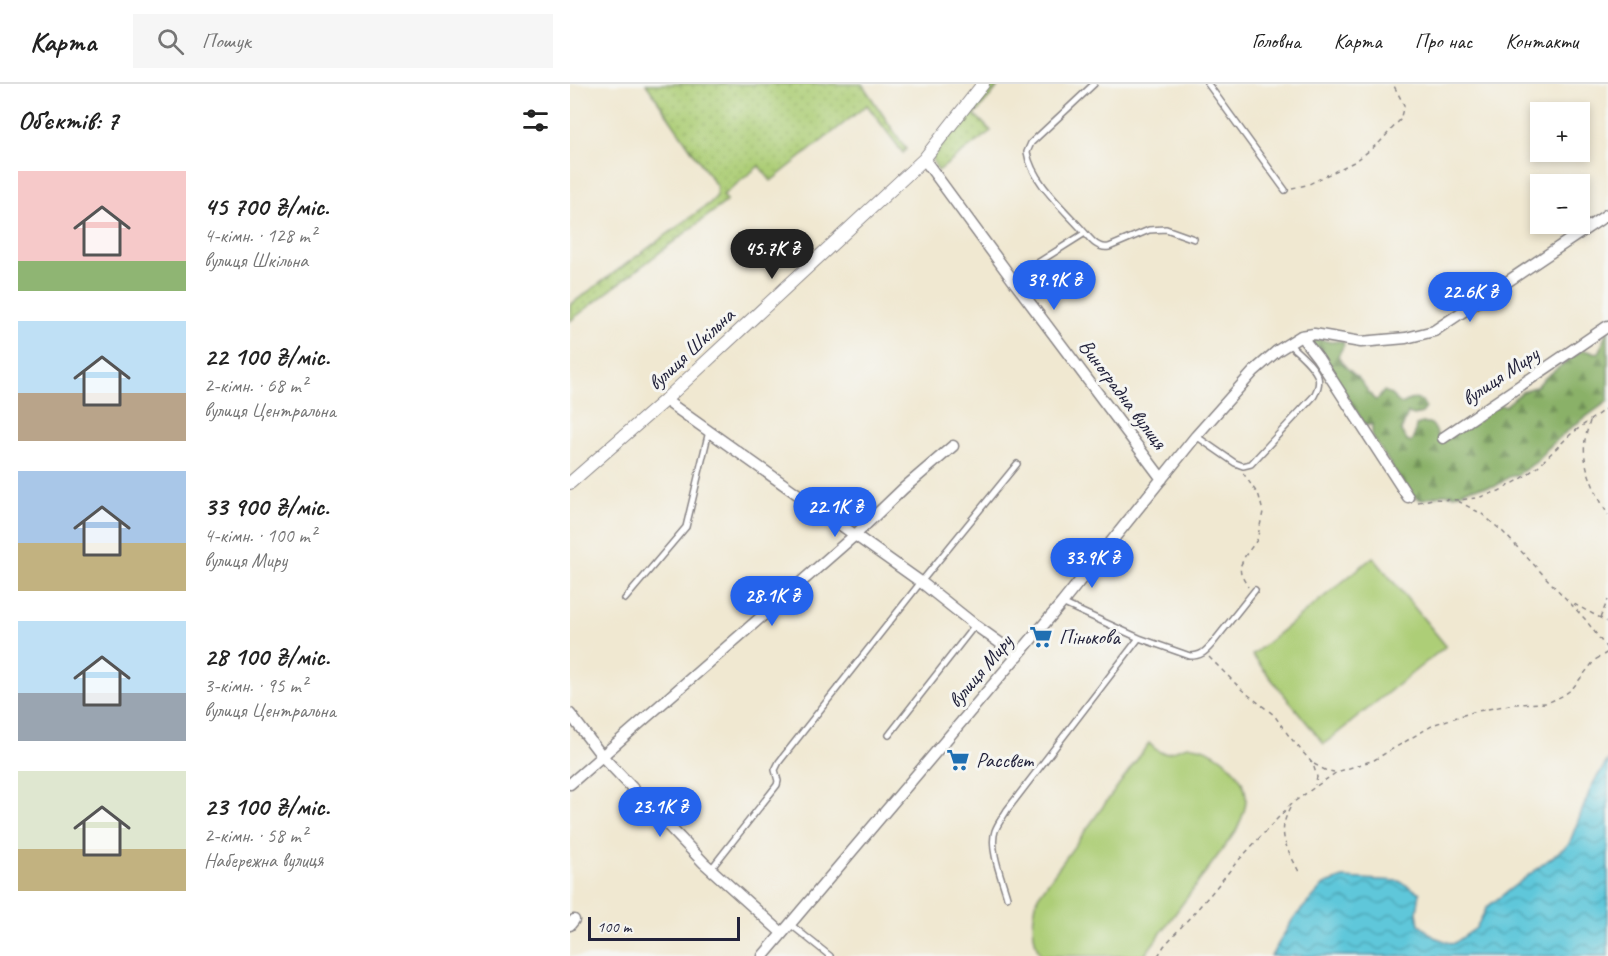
<!DOCTYPE html>
<html lang="uk">
<head>
<meta charset="utf-8">
<style>
	:root { --surface:#fff; --page:#f6f6f6; --text:#222; --muted:#767676; --line:#e0e0e0; --accent:#2563eb }
	body { margin:0; font-family:Caveat,sans-serif; background:var(--page); color:var(--text); height:100vh; display:flex; flex-direction:column; font-size:22px; white-space:nowrap }
	* { box-sizing:border-box; margin:0 }
	p { font-size:20px; color:var(--muted) }
	.icon { flex:none; width:33px; height:33px; fill:none; stroke:currentColor; stroke-width:2; stroke-linecap:round; stroke-linejoin:round }
	.map { position:relative; flex:1; overflow:hidden }
	.drawer { display:flex; flex-direction:column; background:var(--surface); width:570px }
	.drawer>* { flex:none }
	.tools { position:absolute; left:960px; top:18px; display:grid; gap:12px }
	.tools a { display:grid; place-items:center; width:60px; height:60px; border-radius:0px; background:var(--surface); box-shadow:0 3px 9px #0003; font-size:30px }
	.scale { position:absolute; left:18px; bottom:15px; width:152px; box-sizing:border-box; padding-left:6px; border:3px solid #22223b; border-top:0; font-size:16px; line-height:21px; white-space:nowrap; color:#22223b; -webkit-text-stroke:4px #f6f6f2; paint-order:stroke }
	.price { position:absolute; translate:-50% -51px; padding:0 14px; border-radius:21px; background:var(--accent); color:#fff; font-size:20px; line-height:39px; filter:drop-shadow(0 2px 3px #0008) }
	.price::after { content:''; position:absolute; left:50%; top:36px; width:18px; height:14px; margin-left:-9px; background:inherit; clip-path:polygon(0 0,100% 0,50% 100%) }
	.price.current { background:#222; color:#fff }
	ul { padding:0; list-style:none }
	li { display:flex; align-items:center; gap:18px; height:150px; padding:0 18px }
	li span { display:grid; place-items:center; flex:none; width:168px; height:120px; border-radius:0px; color:#555 }
	li>.icon { margin-inline-start:auto }
	span .icon { width:72px; height:72px; fill:#fffc; stroke-width:1 }
	li b { font-size:26px }
	h2 { display:flex; justify-content:space-between; align-items:center; height:72px; padding:0 18px; font-size:26px }
	header { display:flex; align-items:center; gap:36px; box-sizing:border-box; height:84px; padding:0 30px; background:var(--surface); border-bottom:2px solid var(--line) }
	header strong { font-size:28px }
	nav { display:flex; gap:33px; margin-inline-start:auto; font-size:21px }
	.search { width:420px; height:54px; background:var(--page); display:flex; align-items:center; gap:15px; box-sizing:border-box; padding:0 21px; border-radius:0px; color:var(--muted); font-size:22px }
	main { display:flex; flex:1; min-height:0 }
	.map>svg:first-child { display:block }
</style>
</head>
<body>
<header>
<strong>Карта</strong>
<div class="search"><svg class="icon" aria-label="search" viewBox="0 0 24 24"><circle cx="10" cy="10" r="6"/><path d="M15 15l6 6"/></svg>Пошук</div>
<nav><a>Головна</a><a>Карта</a><a>Про нас</a><a>Контакти</a></nav>
</header>
<main>
<section class="drawer">
<h2>Об’єктів: 7<svg class="icon" aria-label="filters" viewBox="0 0 24 24"><path d="M4 7h16M4 17h16"/><circle cx="9" cy="7" r="2"/><circle cx="15" cy="17" r="2"/></svg></h2>
<ul>
<li><span style="background:linear-gradient(#f6c9c9 75%,#8fb573 0)"><svg class="icon" aria-label="home" viewBox="0 0 24 24"><path d="M3 11l9-7 9 7M6 9v11h12V9"/></svg></span><div><b>45 700 ₴/міс.</b><p>4-кімн. · 128 m²</p><p>вулиця Шкільна</p></div></li>
<li><span style="background:linear-gradient(#bfe0f5 60%,#b9a48a 0)"><svg class="icon" aria-label="home" viewBox="0 0 24 24"><path d="M3 11l9-7 9 7M6 9v11h12V9"/></svg></span><div><b>22 100 ₴/міс.</b><p>2-кімн. · 68 m²</p><p>вулиця Центральна</p></div></li>
<li><span style="background:linear-gradient(#a9c7e8 60%,#c2b280 0)"><svg class="icon" aria-label="home" viewBox="0 0 24 24"><path d="M3 11l9-7 9 7M6 9v11h12V9"/></svg></span><div><b>33 900 ₴/міс.</b><p>4-кімн. · 100 m²</p><p>вулиця Миру</p></div></li>
<li><span style="background:linear-gradient(#bfe0f5 60%,#9aa5b1 0)"><svg class="icon" aria-label="home" viewBox="0 0 24 24"><path d="M3 11l9-7 9 7M6 9v11h12V9"/></svg></span><div><b>28 100 ₴/міс.</b><p>3-кімн. · 95 m²</p><p>вулиця Центральна</p></div></li>
<li><span style="background:linear-gradient(#dfe7d0 65%,#c2b280 0)"><svg class="icon" aria-label="home" viewBox="0 0 24 24"><path d="M3 11l9-7 9 7M6 9v11h12V9"/></svg></span><div><b>23 100 ₴/міс.</b><p>2-кімн. · 58 m²</p><p>Набережна вулиця</p></div></li>
</ul>
</section>
<div class="map">
<svg width="1038" height="872" viewBox="0 0 1038 872">
	<defs>
		<pattern id="grass-dots" width="8" height="8" patternUnits="userSpaceOnUse" patternTransform="scale(1.5)"><rect width="8" height="8" fill="#adce77"/><path d="M2 2h.1M6 6h.1" fill="none" stroke="#95b168" stroke-width="1.8" stroke-linecap="round"/></pattern>
		<pattern id="forest-firs" width="22" height="20" patternUnits="userSpaceOnUse" patternTransform="scale(1.5)"><rect width="22" height="20" fill="#8ab168"/><path d="M5 1l3.5 6h-7zM16 11l3.5 6h-7z" fill="#709057"/></pattern>
		<pattern id="water-waves" width="16" height="10" patternUnits="userSpaceOnUse" patternTransform="scale(1.5)"><rect width="16" height="10" fill="#5ec7da"/><path d="M0 5q4-4 8 0t8 0" fill="none" stroke="#4da1b2"/></pattern>
	</defs>
	<rect width="100%" height="100%" fill="#f6f6f2"/>
	<filter id="ink" filterUnits="userSpaceOnUse"><feTurbulence type="fractalNoise" baseFrequency=".0167" numOctaves="2"/><feDisplacementMap in="SourceGraphic" scale="12" xChannelSelector="R" yChannelSelector="G"/><feConvolveMatrix kernelMatrix="1 2 1 2 8 2 1 2 1" color-interpolation-filters="sRGB"/></filter>
	<filter id="wash" filterUnits="userSpaceOnUse"><feTurbulence type="fractalNoise" baseFrequency=".008" numOctaves="4" result="noise"/><feDisplacementMap in="SourceGraphic" scale="24" xChannelSelector="R" yChannelSelector="G"/><feGaussianBlur stdDeviation="1.35" result="paint"/><feColorMatrix in="noise" values="0 0 0 0 0 0 0 0 0 0 0 0 0 0 0 0 0 1.4 0 .05"/><feComposite in="paint" operator="in"/></filter>
	<g filter="url(#wash)">
		<rect width="100%" height="100%" fill="#f0e8d1"/>
		<!-- grass -->
		<path fill="url(#grass-dots)" stroke="#687859" stroke-width="1.5" d="M76,0H292L336,65L333,69L297,21L201,97L189,82L153,111L157,117L0,237V221L140,119L146,113L147,103Z
			M420,0H430L405,31L421,47L368,87L362,75L364,71Z"/>
		<!-- forest -->
		<path fill="url(#forest-firs)" stroke="#566a52" stroke-width="1.5" d="M1038,246V317L998,346L976,366L966,378L947,391L939,393L926,402L902,404L884,411L873,410L851,416L840,411L802,352V340L796,342L740,259L741,254L761,258L769,257L773,258L774,261L768,272C773,283 781,287 789,295C795,302 799,310 805,316L808,315L814,307C822,309 825,317 832,320C840,315 844,314 852,317L856,324L852,329L844,331L838,329L831,347L837,357L841,358L844,354L846,341C862,335 864,341 869,355L930,321L935,322L952,308L967,302L976,293L1012,266L1028,269C1035,263 1031,253 1038,246Z"/>
		<!-- park -->
		<path fill="#adce77" stroke="#687859" stroke-width="1.5" d="M803,473L876,562L754,660L682,571Z
			M579,659C582,662 586,666 590,668C600,672 611,661 621,662C646,663 677,691 676,716C676,727 670,738 666,747L574,872H471C460,853 462,832 468,812Z"/>
		<!-- water -->
		<path fill="url(#water-waves)" stroke="#40748a" stroke-width="1.5" d="M1038,676V872H701L723,835L754,801L773,794L829,797L850,809L847,828L849,840L864,853L883,860L906,844L917,823L999,760L1022,701Z"/>
	</g>
	<g filter="url(#ink)">
		<g fill="none" stroke-linecap="round" stroke-linejoin="round">
			<!-- service casing -->
			<g stroke="#898586" stroke-width="8">
				<path id="service" d="M638,0L715,106
					M515,149C496,127 461,97 457,68L461,59L524,0
					M442,195L515,149C522,157 528,165 539,163L579,146L596,145L624,155
					M626,352L665,379L673,382L681,380L744,312C747,306 750,300 748,293C743,280 728,269 719,260
					M55,515L116,443L139,347
					M492,519L569,554L620,572C631,572 635,568 642,560L685,506
					M319,651L405,541
					M141,785L207,701L208,697L205,686L209,678L351,498L447,380
					M437,813C432,795 419,764 425,747C428,739 433,733 437,726L569,554
					M220,840L260,872"/>
			</g>
			<!-- minor casing -->
			<g stroke="#898586" stroke-width="13">
				<path id="minor" d="M354,75L442,195L592,395
					M731,252L744,250L791,258L836,254L864,247L1038,130
					M95,316L351,498L405,541L448,572
					M873,354L1038,242
					M0,630L32,672L134,779L212,849
					M0,700L285,451L334,404L383,362
					M0,841L4,836
					M193,872L492,519L626,352L684,287L707,267L731,252L748,274L838,413"/>
			</g>
			<!-- tertiary casing -->
			<g stroke="#898586" stroke-width="14">
				<path id="tertiary" d="M0,399L95,316L354,75L413,0"/>
			</g>
			<!-- path -->
			<path stroke="#898586" stroke-width="1.5" stroke-dasharray="4.5 4.5" stroke-linecap="butt" d="M722,104L737,101L786,77L810,58L830,36L834,21L823,0
				M1020,337C1018,344 1016,350 1015,356C1011,382 1026,409 1038,431
				M673,389L689,412L693,428L687,456L675,472L670,483L671,491L678,503
				M888,417L912,430L933,448L1015,535L1038,566
				M848,418L863,415L887,416L907,414L929,407L951,395L967,383L1001,350L1038,323
				M1004,520L1038,538
				M1030,534L1038,516
				M639,573L672,606L704,631L719,652L743,680L747,693L745,701
				M744,680L755,686L764,688
				M720,724C706,751 717,763 729,788
				M588,872L594,862L640,811L666,779L721,720L745,703L767,688L804,676L865,640L903,628L944,620L977,619L986,615L994,611L1002,605L1025,576L1038,568"/>
			<!-- service -->
			<use href="#service" stroke="#fff" stroke-width="5"/>
			<!-- minor -->
			<use href="#minor" stroke="#fff" stroke-width="10"/>
			<!-- tertiary -->
			<use href="#tertiary" stroke="#fff" stroke-width="12"/>
		</g>
	</g>
	<!-- icons -->
	<defs>
		<g id="supermarket-bare" transform="scale(1.8)"><path d="M-6-5.5h2.5l.6 2H6L4.5 2H-2.5L-4.4-4H-6ZM-1.5 3.2a1.3 1.3 0 1 0 .1 0ZM3 3.2a1.3 1.3 0 1 0 .1 0Z" fill="#1f6fb2" stroke="#f6f6f2" stroke-width="2.5" paint-order="stroke"/></g>
	</defs>
	<g fill-rule="evenodd">
		<use href="#supermarket-bare" x="471" y="553"/>
		<use href="#supermarket-bare" x="388" y="676"/>
	</g>
	<g text-anchor="middle" stroke-width="6" stroke-linejoin="round" paint-order="stroke">
		<!-- street labels -->
		<g font-size="21" fill="#22223b" stroke="#f6f6f2">
			<text transform="translate(121 265) rotate(-43)" y="7">вулиця Шкільна</text>
			<text transform="translate(930 292) rotate(-34)" y="7">вулиця Миру</text>
			<text transform="translate(553 310) rotate(53)" y="7">Виноградна вулиця</text>
			<text transform="translate(410 587) rotate(-50)" y="7">вулиця Миру</text>
		</g>
		<!-- poi labels -->
		<g font-size="21" fill="#22223b" stroke="#f6f6f2" text-anchor="start">
			<text x="489" y="560">Пінькова</text>
			<text x="406" y="683">Рассвет</text>
		</g>
	</g>
</svg>
<div class="tools">
<a>+</a>
<a>−</a>
</div>
<div class="scale">100 m</div>
<b class="price current" style="left:202px;top:196px">45.7K ₴</b>
<b class="price" style="left:484px;top:227px">39.9K ₴</b>
<b class="price" style="left:900px;top:239px">22.6K ₴</b>
<b class="price" style="left:265px;top:454px">22.1K ₴</b>
<b class="price" style="left:522px;top:505px">33.9K ₴</b>
<b class="price" style="left:202px;top:543px">28.1K ₴</b>
<b class="price" style="left:90px;top:754px">23.1K ₴</b>
</div>
</main>
</body>
</html>
